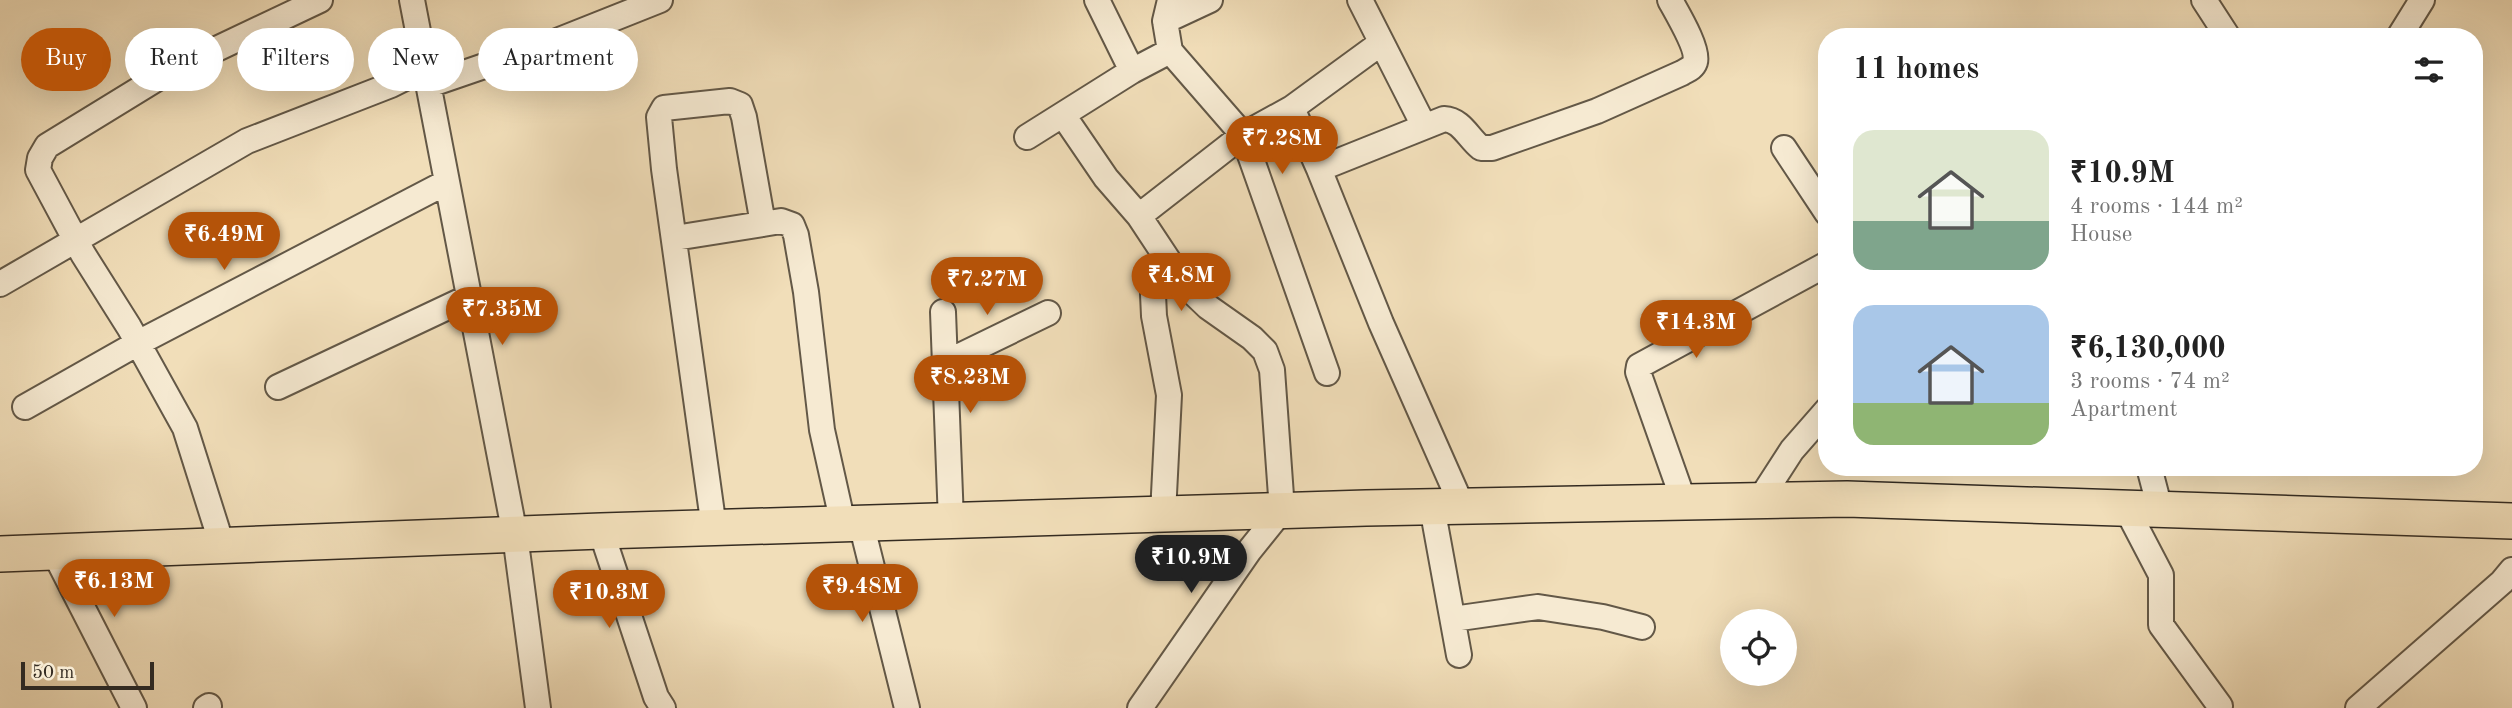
<!DOCTYPE html>
<html lang="en">
<head>
<meta charset="utf-8">
<style>
	:root { --surface:#fff; --page:#f6f6f6; --text:#222; --muted:#767676; --accent:#b45309 }
	body { margin:0; font-family:"Old Standard TT",serif; background:var(--page); color:var(--text); height:100vh; display:flex; flex-direction:column; font-size:26px; white-space:nowrap }
	* { box-sizing:border-box; margin:0 }
	p { font-size:23px; color:var(--muted) }
	.icon { flex:none; width:38px; height:38px; fill:none; stroke:currentColor; stroke-width:2; stroke-linecap:round; stroke-linejoin:round }
	.map { position:relative; flex:1; overflow:hidden }
	.details { position:absolute; left:1818px; top:28px; width:665px; height:448px; display:flex; flex-direction:column; background:var(--surface); border-radius:28px; box-shadow:0 7px 28px #0002 }
	.details>* { flex:none }
	.hud { position:absolute; left:21px; top:28px; width:665px; height:63px; display:flex; gap:14px }
	.tools { position:absolute; left:1720px; top:609px; display:grid; gap:14px }
	.tools a { display:grid; place-items:center; width:77px; height:77px; border-radius:50%; background:var(--surface); box-shadow:0 7px 28px #0002; font-size:35px }
	.scale { position:absolute; left:21px; bottom:18px; width:133px; box-sizing:border-box; padding-left:7px; border:4px solid #342b21; border-top:0; font-size:19px; line-height:24px; white-space:nowrap; color:#342b21; -webkit-text-stroke:5px #f6ead2; paint-order:stroke }
	.price { position:absolute; translate:-50% -60px; padding:0 16px; border-radius:24px; background:var(--accent); color:#fff; font-size:23px; line-height:46px; filter:drop-shadow(0 2px 4px #0008) }
	.price::after { content:''; position:absolute; left:50%; top:42px; width:21px; height:16px; margin-left:-10px; background:inherit; clip-path:polygon(0 0,100% 0,50% 100%) }
	.price.selected { background:#222; color:#fff }
	ul { padding:0; list-style:none }
	li { display:flex; align-items:center; gap:21px; height:175px; padding:0 35px }
	li span { display:grid; place-items:center; flex:none; width:196px; height:140px; border-radius:21px; color:#555 }
	li>.icon { margin-inline-start:auto }
	span .icon { width:84px; height:84px; fill:#fffc; stroke-width:1 }
	li b { font-size:30px }
	h2 { display:flex; justify-content:space-between; align-items:center; height:84px; padding:0 35px; font-size:30px }
	.tag { padding:0 24px; border-radius:32px; background:var(--surface); box-shadow:0 7px 28px #0002; font-size:24px; line-height:63px }
	.tag.selected { background:var(--accent); color:#fff }
	.map>svg:first-child { display:block }
</style>
</head>
<body>
<div class="map">
<svg width="2512" height="708" viewBox="0 0 2512 708">
	<rect width="100%" height="100%" fill="#f1deb9"/>
	<filter id="stains"><feTurbulence type="fractalNoise" baseFrequency=".00286" numOctaves="4"/><feColorMatrix values="0 0 0 0 .2 0 0 0 0 .09 0 0 0 0 .02 0 0 0 .5 -.17"/></filter>
	<radialGradient id="worn" r=".72"><stop offset=".6" stop-color="#630" stop-opacity="0"/><stop offset="1" stop-color="#630" stop-opacity=".3"/></radialGradient>
	<g fill="none" stroke-linecap="round" stroke-linejoin="round">
		<!-- minor casing -->
		<g stroke="#635847" stroke-width="28">
			<path id="minor" d="M412,0L515,535L538,708
				M1097,0L1132,71
				M1170,0L1165,21L1170,51L1243,135L1327,373
				M1360,0L1424,126
				M2204,0L2228,37
				M1165,21L1210,0
				M2399,37L2422,0
				M429,85L557,41L660,0
				M1292,108L1319,169L1381,323L1462,506
				M1063,115L1106,178L1139,216L1184,284L1208,307L1252,338L1265,351L1272,370L1282,510L1249,551L1140,708
				M1027,137L1132,71L1170,51
				M1784,148L1827,213
				M1319,169L1444,119C1462,120 1468,138 1481,148H1492L1597,111L1682,73C1687,70 1693,68 1695,62C1699,49 1677,13 1670,0
				M1139,216L1243,135L1292,108L1381,43
				M675,238L781,221L792,225L796,235L806,292L822,430L843,524
				M0,284L247,141L391,85L425,68
				M943,312L951,521
				M945,363L1048,313
				M278,387L469,297
				M25,407L138,343L447,182
				M2149,467L2160,509
				M1759,501L1792,450L1827,410
				M1684,502L1638,372L1639,366L1827,264
				M1432,507L1459,655
				M2126,508L2161,575V625L2220,706
				M1163,514L1169,395L1154,316L1153,294L1158,282L1170,267
				M861,523L907,708
				M714,528L664,169L659,117L664,108L730,101L740,105L744,117L763,224
				M601,531L656,697L663,708
				M222,545L185,428L129,327L83,254L38,170L40,158L47,146L166,73L320,0
				M54,552L134,708
				M1453,619L1538,607L1603,617L1642,627
				M206,708L209,706
				M2358,708L2502,582L2512,570"/>
		</g>
		<!-- highway casing -->
		<g stroke="#342b21" stroke-width="38">
			<path id="highway" d="M0,554L601,531L1366,508L1847,499L2512,521"/>
		</g>
		<!-- minor -->
		<use href="#minor" stroke="#f6ead2" stroke-width="24"/>
		<!-- highway -->
		<use href="#highway" stroke="#f1deb9" stroke-width="35"/>
	</g>
	<rect width="100%" height="100%" filter="url(#stains)"/>
	<rect width="100%" height="100%" fill="url(#worn)"/>
</svg>
<div class="tools">
<a><svg class="icon" aria-label="locate" viewBox="0 0 24 24"><circle cx="12" cy="12" r="6"/><path d="M12 2v4M12 18v4M2 12h4M18 12h4"/></svg></a>
</div>
<div class="scale">50 m</div>
<b class="price" style="left:1282px;top:176px">₹7.28M</b>
<b class="price" style="left:224px;top:272px">₹6.49M</b>
<b class="price" style="left:1181px;top:313px">₹4.8M</b>
<b class="price" style="left:987px;top:317px">₹7.27M</b>
<b class="price" style="left:502px;top:347px">₹7.35M</b>
<b class="price" style="left:1696px;top:360px">₹14.3M</b>
<b class="price" style="left:970px;top:415px">₹8.23M</b>
<b class="price selected" style="left:1191px;top:595px">₹10.9M</b>
<b class="price" style="left:114px;top:619px">₹6.13M</b>
<b class="price" style="left:862px;top:624px">₹9.48M</b>
<b class="price" style="left:609px;top:630px">₹10.3M</b>
<div class="hud">
<a class="tag selected">Buy</a>
<a class="tag">Rent</a>
<a class="tag">Filters</a>
<a class="tag">New</a>
<a class="tag">Apartment</a>
</div>
<section class="details">
<h2>11 homes<svg class="icon" aria-label="filters" viewBox="0 0 24 24"><path d="M4 7h16M4 17h16"/><circle cx="9" cy="7" r="2"/><circle cx="15" cy="17" r="2"/></svg></h2>
<ul>
<li><span style="background:linear-gradient(#dfe7d0 65%,#7fa58c 0)"><svg class="icon" aria-label="home" viewBox="0 0 24 24"><path d="M3 11l9-7 9 7M6 9v11h12V9"/></svg></span><div><b>₹10.9M</b><p>4 rooms · 144 m²</p><p>House</p></div></li>
<li><span style="background:linear-gradient(#a9c7e8 70%,#8fb573 0)"><svg class="icon" aria-label="home" viewBox="0 0 24 24"><path d="M3 11l9-7 9 7M6 9v11h12V9"/></svg></span><div><b>₹6,130,000</b><p>3 rooms · 74 m²</p><p>Apartment</p></div></li>
</ul>
</section>
</div>
</body>
</html>
